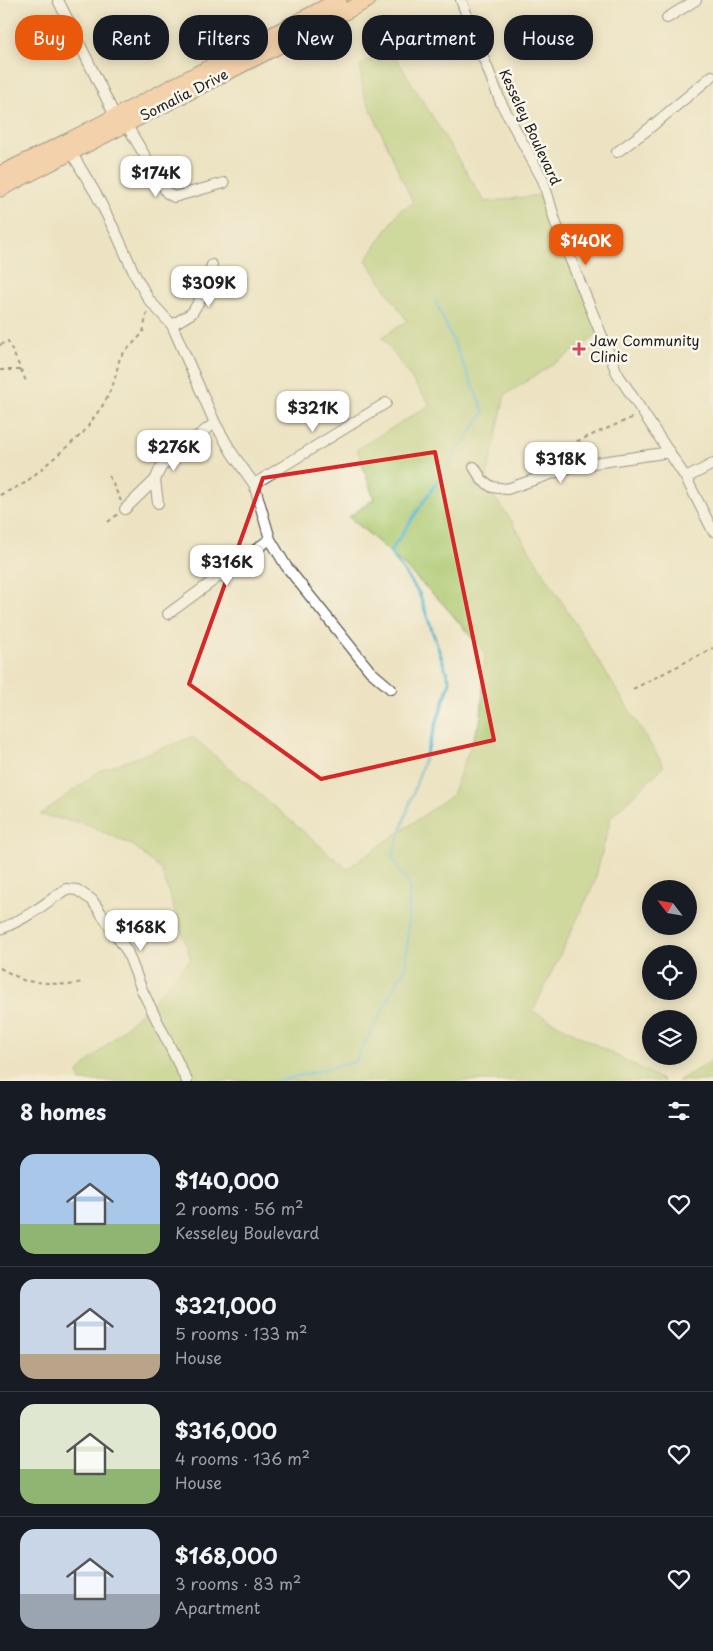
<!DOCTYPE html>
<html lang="en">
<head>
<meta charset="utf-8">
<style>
	:root { --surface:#171b24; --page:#20242c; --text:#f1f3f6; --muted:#9ea1a6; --line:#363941; --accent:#ea580c }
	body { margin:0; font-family:"Playpen Sans",sans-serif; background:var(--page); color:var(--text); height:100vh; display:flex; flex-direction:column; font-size:19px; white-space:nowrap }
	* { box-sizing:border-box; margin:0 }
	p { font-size:16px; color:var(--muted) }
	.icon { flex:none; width:28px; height:28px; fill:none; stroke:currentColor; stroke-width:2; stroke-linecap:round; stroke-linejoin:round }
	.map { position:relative; height:1081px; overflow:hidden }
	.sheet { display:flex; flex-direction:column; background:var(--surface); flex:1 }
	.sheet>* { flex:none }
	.top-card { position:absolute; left:15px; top:15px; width:684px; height:45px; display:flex; gap:10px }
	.needle { width:32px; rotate:301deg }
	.fabs { position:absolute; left:642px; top:880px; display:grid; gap:10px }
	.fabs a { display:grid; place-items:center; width:55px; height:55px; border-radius:50%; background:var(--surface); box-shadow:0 2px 12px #0003; font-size:25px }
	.price { position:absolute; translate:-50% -42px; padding:0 11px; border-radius:10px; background:#fff; color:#222; font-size:16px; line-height:32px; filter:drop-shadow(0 1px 2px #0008) }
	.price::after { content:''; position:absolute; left:50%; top:30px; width:15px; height:11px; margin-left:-8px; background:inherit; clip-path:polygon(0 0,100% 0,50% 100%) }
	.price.current { background:var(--accent); color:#fff }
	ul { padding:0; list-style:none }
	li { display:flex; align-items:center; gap:15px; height:125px; padding:0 20px }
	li+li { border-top:1px solid var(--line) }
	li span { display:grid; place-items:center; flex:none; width:140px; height:100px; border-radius:15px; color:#555 }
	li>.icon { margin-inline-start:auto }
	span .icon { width:60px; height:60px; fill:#fffc; stroke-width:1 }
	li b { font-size:21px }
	h2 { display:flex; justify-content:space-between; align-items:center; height:60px; padding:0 20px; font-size:21px }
	.tag { padding:0 18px; border-radius:20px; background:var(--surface); box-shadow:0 2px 12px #0003; font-size:18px; line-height:45px }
	.tag.current { background:var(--accent); color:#fff }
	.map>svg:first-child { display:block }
</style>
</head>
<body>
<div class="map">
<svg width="713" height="1081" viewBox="0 0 713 1081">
	<rect width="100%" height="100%" fill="#fbf7ec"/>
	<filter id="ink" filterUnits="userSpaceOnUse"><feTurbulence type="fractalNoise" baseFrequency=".02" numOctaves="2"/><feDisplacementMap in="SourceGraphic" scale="10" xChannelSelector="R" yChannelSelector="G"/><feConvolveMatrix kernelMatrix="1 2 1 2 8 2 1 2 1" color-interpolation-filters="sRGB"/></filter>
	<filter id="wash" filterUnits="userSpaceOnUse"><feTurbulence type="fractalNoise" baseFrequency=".0096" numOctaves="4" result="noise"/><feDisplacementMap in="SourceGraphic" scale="20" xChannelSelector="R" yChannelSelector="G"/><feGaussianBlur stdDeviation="1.12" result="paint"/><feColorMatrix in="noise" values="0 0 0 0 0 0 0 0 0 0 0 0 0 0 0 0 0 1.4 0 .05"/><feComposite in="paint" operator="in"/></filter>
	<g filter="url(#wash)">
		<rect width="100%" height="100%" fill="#ede3c3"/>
		<!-- green -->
		<path fill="#acc970" stroke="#647246" d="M390,48L485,202L541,195L556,224L600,334L505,395L485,485L509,517L664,766L611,817L594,884L533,1011L664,1081H80L78,1072L152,1002L191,959L161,870L134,846L83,823L40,815L99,771L193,737L347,869L452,795L481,718L485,653L444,605L390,552L349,517L374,499L357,449L430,405L382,337L407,321L366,260L400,210L413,203L363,92L360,65Z
			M713,1060V1081H678Z"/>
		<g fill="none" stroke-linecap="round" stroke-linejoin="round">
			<!-- stream -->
			<path stroke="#4db4cc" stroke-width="3" d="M278,1081L355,1062L406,966L410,887L392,857L450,682L419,593L390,552L484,412L435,300"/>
		</g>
	</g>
	<g filter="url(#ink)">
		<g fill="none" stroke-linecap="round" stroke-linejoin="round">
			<!-- street casing -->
			<g stroke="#3b3a35" stroke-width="12">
				<path id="street" d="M58,0L115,116
					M461,0L501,103L543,180L556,224L617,373L686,478L713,531
					M667,18L696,0
					M126,124L167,193L174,197L224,183
					M71,152L96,194L117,235L135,275L149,300L172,325L215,423L232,453L254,484L270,539L286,566L370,671L391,689
					M617,152L646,131L712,76
					M172,325L192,313L201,298L212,265
					M474,467L482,480L492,487L507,489L574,466L670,452
					M686,478L713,464
					M155,480L158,503
					M254,484L386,403
					M125,509L155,480L161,467L174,454L215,423
					M168,614L270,539
					M0,929C24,920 45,904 66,889L77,890L92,900L127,951L142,990L187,1081"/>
			</g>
			<!-- primary casing -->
			<g stroke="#3b3a35" stroke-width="17">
				<path id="primary" d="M0,174L68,141L339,0
					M0,189L368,0"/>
			</g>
			<!-- path -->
			<path stroke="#3b3a35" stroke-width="2" stroke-dasharray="4 4" stroke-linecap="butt" d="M0,345L8,341L26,381
				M0,370H20
				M540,457L634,417
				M109,476L121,501
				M0,495L25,483L83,433L105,402L114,382L120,357L143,333L147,311
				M108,522L118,514
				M633,689L713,648
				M0,968L25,981L69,985L82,982"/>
			<!-- street -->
			<use href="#street" stroke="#fff" stroke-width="10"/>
			<!-- primary -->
			<use href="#primary" stroke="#fabb8c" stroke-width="15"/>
		</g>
	</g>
	<!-- marked area -->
	<path d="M0 0H713V1081H0ZM435,452L494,740L321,779L189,684L263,478Z" fill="#ede3c3" fill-opacity=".55" fill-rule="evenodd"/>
	<path fill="none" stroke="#d62828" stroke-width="4" stroke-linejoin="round" d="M435,452L494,740L321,779L189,684L263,478Z"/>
	<!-- markers -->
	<path fill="#d1495b" stroke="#fbf7ec" stroke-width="2" d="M576.5 341.5h5v5h5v5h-5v5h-5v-5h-5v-5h5z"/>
	<g text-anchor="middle" stroke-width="5" stroke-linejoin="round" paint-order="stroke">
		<!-- street labels -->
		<g font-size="14" fill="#1c1c1c" stroke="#fbf7ec">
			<text transform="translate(184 95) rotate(-27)" y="5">Somalia Drive</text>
			<text transform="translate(530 127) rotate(65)" y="5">Kesseley Boulevard</text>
		</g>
		<!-- poi labels -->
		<g font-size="14" fill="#1c1c1c" stroke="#fbf7ec" text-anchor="start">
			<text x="590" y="346">Jaw Community<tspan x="590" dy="16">Clinic</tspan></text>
		</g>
	</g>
</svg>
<div class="fabs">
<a><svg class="needle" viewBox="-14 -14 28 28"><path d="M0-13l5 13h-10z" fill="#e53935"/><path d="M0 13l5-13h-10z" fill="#9ea1a6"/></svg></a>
<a><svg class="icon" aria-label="locate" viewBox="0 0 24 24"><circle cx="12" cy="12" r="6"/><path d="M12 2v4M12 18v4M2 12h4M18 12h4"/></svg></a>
<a><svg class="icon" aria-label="layers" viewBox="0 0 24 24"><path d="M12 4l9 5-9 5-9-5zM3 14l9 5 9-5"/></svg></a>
</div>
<b class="price" style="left:156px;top:198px">$174K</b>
<b class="price current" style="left:586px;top:266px">$140K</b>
<b class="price" style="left:209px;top:308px">$309K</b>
<b class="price" style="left:313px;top:433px">$321K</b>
<b class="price" style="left:174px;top:472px">$276K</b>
<b class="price" style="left:561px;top:484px">$318K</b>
<b class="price" style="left:227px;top:587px">$316K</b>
<b class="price" style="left:141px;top:952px">$168K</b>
<div class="top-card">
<a class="tag current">Buy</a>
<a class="tag">Rent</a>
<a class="tag">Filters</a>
<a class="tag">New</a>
<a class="tag">Apartment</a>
<a class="tag">House</a>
</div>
</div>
<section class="sheet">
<h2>8 homes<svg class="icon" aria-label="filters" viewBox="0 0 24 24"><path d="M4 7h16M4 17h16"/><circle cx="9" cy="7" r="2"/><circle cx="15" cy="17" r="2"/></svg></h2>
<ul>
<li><span style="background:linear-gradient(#a9c7e8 70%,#8fb573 0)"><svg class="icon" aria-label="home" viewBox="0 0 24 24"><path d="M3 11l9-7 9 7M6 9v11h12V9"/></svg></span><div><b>$140,000</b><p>2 rooms · 56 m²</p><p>Kesseley Boulevard</p></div><svg class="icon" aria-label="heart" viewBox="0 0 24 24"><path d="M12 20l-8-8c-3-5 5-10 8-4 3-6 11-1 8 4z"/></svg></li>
<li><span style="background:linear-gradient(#c9d6e8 75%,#b9a48a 0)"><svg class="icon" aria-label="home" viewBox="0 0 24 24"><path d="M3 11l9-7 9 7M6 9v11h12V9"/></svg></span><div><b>$321,000</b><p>5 rooms · 133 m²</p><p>House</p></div><svg class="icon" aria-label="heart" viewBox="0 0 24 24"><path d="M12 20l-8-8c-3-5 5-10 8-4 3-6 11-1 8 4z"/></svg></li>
<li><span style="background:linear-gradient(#dfe7d0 65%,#8fb573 0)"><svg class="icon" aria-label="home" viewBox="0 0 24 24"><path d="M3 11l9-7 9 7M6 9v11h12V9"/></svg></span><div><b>$316,000</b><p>4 rooms · 136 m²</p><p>House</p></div><svg class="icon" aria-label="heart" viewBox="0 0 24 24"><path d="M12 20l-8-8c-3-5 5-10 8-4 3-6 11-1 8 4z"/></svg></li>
<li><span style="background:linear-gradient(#c9d6e8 65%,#9aa5b1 0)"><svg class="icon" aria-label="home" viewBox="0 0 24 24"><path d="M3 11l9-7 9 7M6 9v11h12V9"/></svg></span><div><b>$168,000</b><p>3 rooms · 83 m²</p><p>Apartment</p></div><svg class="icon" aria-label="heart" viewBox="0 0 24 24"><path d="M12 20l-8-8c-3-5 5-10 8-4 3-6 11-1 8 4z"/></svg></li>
</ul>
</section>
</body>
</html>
